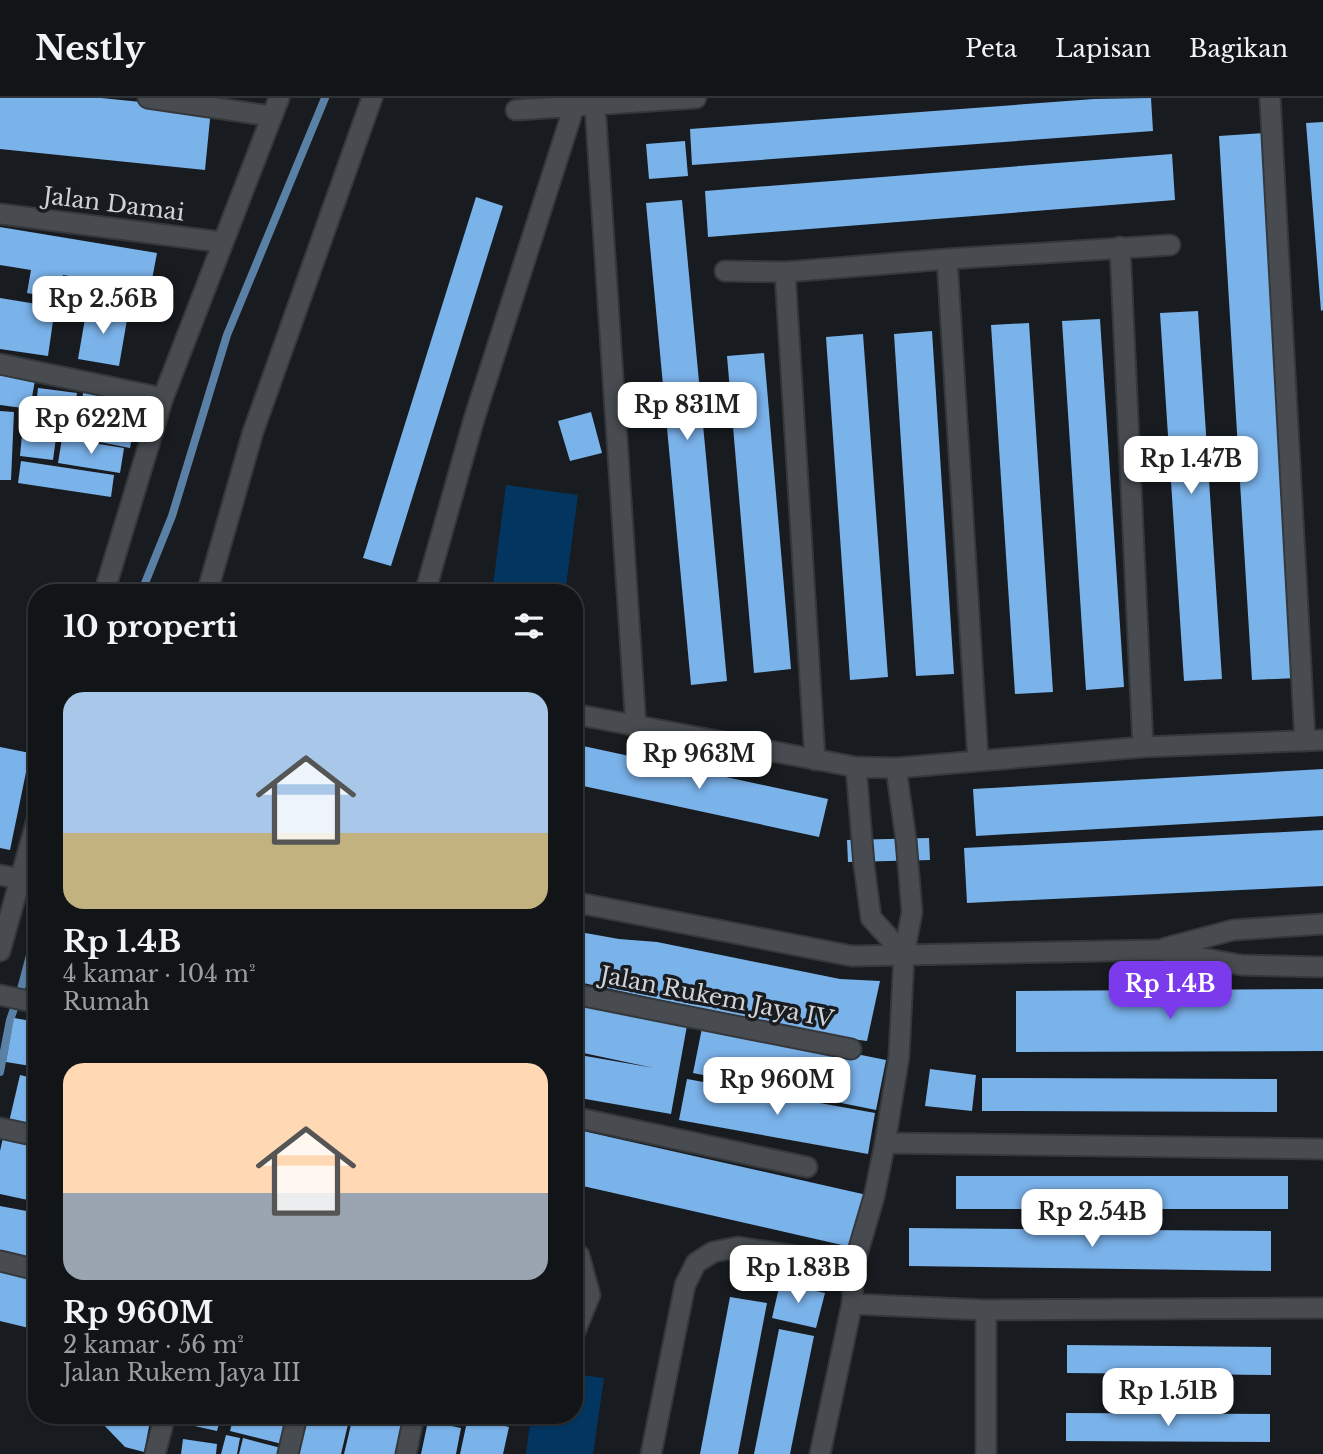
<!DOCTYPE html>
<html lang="id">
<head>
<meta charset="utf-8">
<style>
	:root { --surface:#121518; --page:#1f2225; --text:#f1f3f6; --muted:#9c9fa2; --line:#313437; --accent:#7c3aed }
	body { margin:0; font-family:"Libre Baskerville",serif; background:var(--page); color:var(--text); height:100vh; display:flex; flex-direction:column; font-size:26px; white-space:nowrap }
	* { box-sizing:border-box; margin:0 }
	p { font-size:23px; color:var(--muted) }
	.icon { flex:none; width:38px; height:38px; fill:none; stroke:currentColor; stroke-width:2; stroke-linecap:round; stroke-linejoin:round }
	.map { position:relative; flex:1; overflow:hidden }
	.sheet { position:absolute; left:28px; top:486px; width:555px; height:840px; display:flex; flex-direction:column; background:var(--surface); border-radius:28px; box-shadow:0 2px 5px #0004,0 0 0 2px var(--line) }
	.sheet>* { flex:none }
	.price { position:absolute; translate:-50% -60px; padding:0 16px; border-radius:14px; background:#fff; color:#222; font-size:23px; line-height:46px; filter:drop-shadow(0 2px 4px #0008) }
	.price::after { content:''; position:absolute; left:50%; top:42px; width:21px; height:16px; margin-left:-10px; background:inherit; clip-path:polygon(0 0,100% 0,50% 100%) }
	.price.current { background:var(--accent); color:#fff }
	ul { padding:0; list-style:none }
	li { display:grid; align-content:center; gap:14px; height:371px; padding:0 35px }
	li span { display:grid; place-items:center; height:217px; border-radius:21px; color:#555 }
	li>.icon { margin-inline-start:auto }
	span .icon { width:126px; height:126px; fill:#fffc; stroke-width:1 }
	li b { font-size:30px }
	h2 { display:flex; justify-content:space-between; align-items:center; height:84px; padding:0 35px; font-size:30px }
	header { display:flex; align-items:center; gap:42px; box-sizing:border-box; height:98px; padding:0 35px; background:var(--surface); border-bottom:2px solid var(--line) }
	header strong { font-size:33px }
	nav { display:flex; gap:38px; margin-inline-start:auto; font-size:24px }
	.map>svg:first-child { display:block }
</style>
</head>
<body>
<header>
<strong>Nestly</strong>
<nav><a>Peta</a><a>Lapisan</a><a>Bagikan</a></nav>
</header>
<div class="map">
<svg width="1323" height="1356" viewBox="0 0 1323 1356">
	<rect width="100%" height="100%" fill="#181c20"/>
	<!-- green -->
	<path fill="#023660" d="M506,387L578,397L565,495H492Z
		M574,1276L604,1280L593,1356H526L531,1318H574Z"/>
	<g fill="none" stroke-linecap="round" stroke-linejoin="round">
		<!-- stream -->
		<path stroke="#5a80a5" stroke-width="8" d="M141,495L172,418L227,237L325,0
			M0,974L10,922L21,891L37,831"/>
	</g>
	<!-- building -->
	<path fill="#7ab2ea" d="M0,0H101L211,11L205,72L0,51Z
		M1151,0L1153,33L692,67L690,31L1094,1Z
		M1323,24V212L1321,213L1306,25Z
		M1264,35L1297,580L1252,582L1219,38Z
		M685,43L688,78L649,81L646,46Z
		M1172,56L1175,102L708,139L705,93Z
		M476,99L503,108L391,468L363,460Z
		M682,102L727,583L691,587L646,105Z
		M0,129L157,155L150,192L63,177L59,201L27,195L31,172L0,167Z
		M0,200L55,209L48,258L0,251Z
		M87,209L128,216L119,268L78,261Z
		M1198,213L1222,581L1184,583L1160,215Z
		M1100,221L1124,589L1086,592L1062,223Z
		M1029,225L1053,594L1015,596L991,227Z
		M932,233L954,576L916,578L894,236Z
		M863,236L888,579L850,582L826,239Z
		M764,255L791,571L754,575L727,258Z
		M0,276L35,282L30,311L0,307Z
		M85,285L140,296L130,350L75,339Z
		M38,290L77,295L71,338L33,333Z
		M0,313L14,314L11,382H0Z
		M591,314L602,355L570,363L558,323Z
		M22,336L56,340L53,362L20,358Z
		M62,340L124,350L120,375L58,365Z
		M21,363L114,377L111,399L18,385Z
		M574,646L828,701L819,739L574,686Z
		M0,649L30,655L10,752L0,750Z
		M1323,671V718L976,738L973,691Z
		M1323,732V788L967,805L964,750Z
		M929,740L930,762L848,764L847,742Z
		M574,833L619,841L657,844L840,881L880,883L867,943L828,938L574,883Z
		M34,857L37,858V900L26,898Z
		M1323,891V953L1016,954V893Z
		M574,899L688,922L671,1016L574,999V956L654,970L574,953Z
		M14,920L37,924V969L6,964Z
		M703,925L886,962L876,1012L693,975Z
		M930,971L976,977L972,1013L925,1008Z
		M20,977L37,981V1031L9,1024Z
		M982,980L1277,981V1014L982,1013Z
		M687,981L875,1015L868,1056L679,1022Z
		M574,1031L867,1097L855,1150L574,1086Z
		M4,1035L37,1043V1104L0,1096V1053Z
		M956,1078H1288V1111H956Z
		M0,1108L37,1115V1162L0,1155Z
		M909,1130L1271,1133V1173L909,1168Z
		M0,1169L37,1178V1232L0,1223Z
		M780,1185L825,1195L816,1230L772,1220Z
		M730,1199L767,1205L738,1356H700Z
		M779,1231L814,1238L794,1336L790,1356H754Z
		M1067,1247L1271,1249V1277L1067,1275Z
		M1066,1315L1270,1316V1344L1066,1343Z
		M101,1318H151L144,1354L125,1349L100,1323Z
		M173,1318H221L217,1333L172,1323Z
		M234,1318H255L291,1327L286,1347L230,1333Z
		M268,1318H291L290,1324Z
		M301,1318H350L341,1356H292Z
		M353,1318H411L402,1356H344Z
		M421,1318H463L461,1326Z
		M476,1318H498L497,1323Z
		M468,1319L509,1329L503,1356H460Z
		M428,1323L461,1330L456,1356H421Z
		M226,1337L240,1340L237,1356H221Z
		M243,1340L281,1350L279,1356H239Z
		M183,1341L217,1346L216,1356H181Z"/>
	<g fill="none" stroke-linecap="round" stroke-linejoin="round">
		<!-- minor casing -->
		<g stroke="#35383b" stroke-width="23">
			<path id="minor" d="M148,0L271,18
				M1270,0L1305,643
				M595,7L636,630
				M516,12L696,0
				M0,116L221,144
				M1120,149L1143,649
				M947,161L978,662
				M725,173L785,174L947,161L1170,147
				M785,174L815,662
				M0,266L163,300
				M207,495L253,334L372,0
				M425,495L474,321L574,9
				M574,616L856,669L896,670L1143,649L1323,642
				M856,669L864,767L871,820L904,856
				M0,777L37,784
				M574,804L852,858L1157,852L1241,867L1323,869
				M1165,850L1233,832L1323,826
				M574,896L851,951
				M0,897L37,905
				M574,1019L807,1069
				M0,1030L37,1038
				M885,1045L1323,1051
				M574,1154L579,1157L590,1197L574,1236
				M0,1163L37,1172
				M852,1206L986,1212L1323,1210
				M155,1356L165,1318
				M288,1356L297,1318
				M406,1356L414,1318
				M651,1356L685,1187L696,1165L713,1154L738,1149L854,1167
				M820,1356L852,1206L854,1167L874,1099L885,1045L899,958L904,856L912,814L906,742L896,670
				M986,1356V1212"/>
		</g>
		<!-- tertiary casing -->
		<g stroke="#35383b" stroke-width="23">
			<path id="tertiary" d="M104,495L163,300L279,0
				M0,853L37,722"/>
		</g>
		<!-- minor -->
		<use href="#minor" stroke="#484c51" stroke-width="19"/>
		<!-- tertiary -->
		<use href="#tertiary" stroke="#484c51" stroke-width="19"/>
	</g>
	<g text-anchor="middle" stroke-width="7" stroke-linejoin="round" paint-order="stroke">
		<!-- street labels -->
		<g font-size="23" fill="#d0d3d5" stroke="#181c20">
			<text transform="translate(114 106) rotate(7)" y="8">Jalan Damai</text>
			<text transform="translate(717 899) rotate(11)" y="8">Jalan Rukem Jaya IV</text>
		</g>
	</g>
</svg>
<b class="price" style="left:103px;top:238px">Rp 2.56B</b>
<b class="price" style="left:687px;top:344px">Rp 831M</b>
<b class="price" style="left:91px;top:358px">Rp 622M</b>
<b class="price" style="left:1191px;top:398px">Rp 1.47B</b>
<b class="price" style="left:699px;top:693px">Rp 963M</b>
<b class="price current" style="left:1170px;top:923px">Rp 1.4B</b>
<b class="price" style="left:777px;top:1019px">Rp 960M</b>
<b class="price" style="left:1092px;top:1151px">Rp 2.54B</b>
<b class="price" style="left:798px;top:1207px">Rp 1.83B</b>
<b class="price" style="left:1168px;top:1330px">Rp 1.51B</b>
<section class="sheet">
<h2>10 properti<svg class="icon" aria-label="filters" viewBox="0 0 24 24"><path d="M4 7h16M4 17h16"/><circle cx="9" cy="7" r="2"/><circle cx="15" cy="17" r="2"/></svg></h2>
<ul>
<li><span style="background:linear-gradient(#a9c7e8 65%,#c2b280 0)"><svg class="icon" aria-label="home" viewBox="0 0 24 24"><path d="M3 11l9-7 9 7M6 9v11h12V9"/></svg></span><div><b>Rp 1.4B</b><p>4 kamar · 104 m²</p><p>Rumah</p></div></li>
<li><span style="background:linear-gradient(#ffd9b3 60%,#9aa5b1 0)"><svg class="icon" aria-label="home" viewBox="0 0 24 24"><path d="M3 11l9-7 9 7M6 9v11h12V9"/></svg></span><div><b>Rp 960M</b><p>2 kamar · 56 m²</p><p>Jalan Rukem Jaya III</p></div></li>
</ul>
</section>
</div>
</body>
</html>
